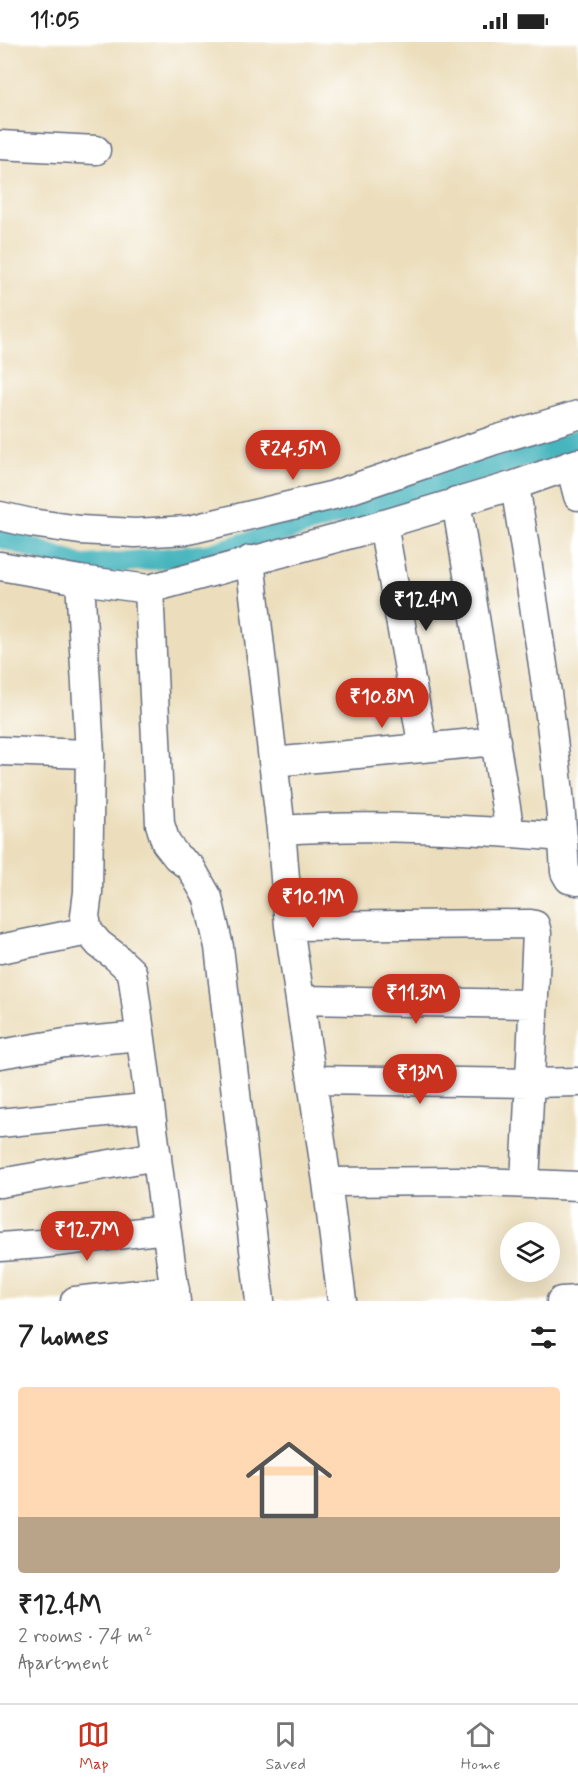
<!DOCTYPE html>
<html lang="en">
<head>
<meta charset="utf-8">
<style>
	:root { --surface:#fff; --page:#f2f2f2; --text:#222; --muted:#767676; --line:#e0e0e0; --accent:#c8321e }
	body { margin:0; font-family:Mynerve,sans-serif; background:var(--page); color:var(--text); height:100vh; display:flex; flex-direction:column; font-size:22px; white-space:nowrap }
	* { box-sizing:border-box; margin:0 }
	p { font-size:20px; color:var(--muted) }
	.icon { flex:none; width:33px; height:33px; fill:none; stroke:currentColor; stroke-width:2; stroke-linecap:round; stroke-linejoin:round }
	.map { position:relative; height:1259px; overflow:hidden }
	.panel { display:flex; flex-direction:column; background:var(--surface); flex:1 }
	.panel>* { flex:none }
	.buttons { position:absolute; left:500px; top:1180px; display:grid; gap:12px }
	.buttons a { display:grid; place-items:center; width:60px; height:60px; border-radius:50%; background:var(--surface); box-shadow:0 6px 24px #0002; font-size:30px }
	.price { position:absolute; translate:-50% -51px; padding:0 14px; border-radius:21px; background:var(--accent); color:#fff; font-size:20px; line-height:39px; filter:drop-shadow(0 2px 3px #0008) }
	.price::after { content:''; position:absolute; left:50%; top:36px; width:18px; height:14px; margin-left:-9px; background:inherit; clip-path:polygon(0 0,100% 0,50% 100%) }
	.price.current { background:#222; color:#fff }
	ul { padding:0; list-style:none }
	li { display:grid; align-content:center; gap:12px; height:318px; padding:0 18px }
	li span { display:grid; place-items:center; height:186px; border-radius:6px; color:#555 }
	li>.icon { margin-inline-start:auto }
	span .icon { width:108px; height:108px; fill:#fffc; stroke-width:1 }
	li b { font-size:26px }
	h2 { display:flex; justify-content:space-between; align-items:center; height:72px; padding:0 18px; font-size:26px }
	.status { display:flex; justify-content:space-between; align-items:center; height:42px; padding:0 30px; background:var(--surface); direction:ltr }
	.status svg { height:16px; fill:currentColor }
	.menu { display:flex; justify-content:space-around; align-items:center; height:84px; border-top:2px solid var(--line); background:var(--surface); font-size:16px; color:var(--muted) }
	.menu a { display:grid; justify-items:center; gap:3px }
	.menu .current { color:var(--accent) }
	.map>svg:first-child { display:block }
</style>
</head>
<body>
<div class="status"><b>11:05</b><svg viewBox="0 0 49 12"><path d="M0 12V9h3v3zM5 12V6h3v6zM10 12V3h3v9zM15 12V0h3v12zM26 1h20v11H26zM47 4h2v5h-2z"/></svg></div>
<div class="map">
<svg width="578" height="1259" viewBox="0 0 578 1259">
	<rect width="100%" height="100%" fill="#fff"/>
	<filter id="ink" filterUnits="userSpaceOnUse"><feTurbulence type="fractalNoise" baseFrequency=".0167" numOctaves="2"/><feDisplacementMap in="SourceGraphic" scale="12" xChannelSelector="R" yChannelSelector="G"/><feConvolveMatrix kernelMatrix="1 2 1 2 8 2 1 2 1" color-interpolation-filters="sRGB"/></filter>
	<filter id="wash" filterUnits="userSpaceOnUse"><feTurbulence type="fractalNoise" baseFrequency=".008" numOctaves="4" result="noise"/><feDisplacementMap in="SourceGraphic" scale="24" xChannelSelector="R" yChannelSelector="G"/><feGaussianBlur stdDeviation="1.35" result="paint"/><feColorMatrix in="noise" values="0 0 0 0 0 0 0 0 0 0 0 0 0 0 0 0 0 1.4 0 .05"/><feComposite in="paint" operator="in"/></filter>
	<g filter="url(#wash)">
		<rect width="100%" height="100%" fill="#ecdebc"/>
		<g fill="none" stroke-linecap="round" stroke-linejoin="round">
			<!-- canal -->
			<path stroke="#46b5be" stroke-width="21" d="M0,495L83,524L209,512L578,399"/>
		</g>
	</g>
	<g filter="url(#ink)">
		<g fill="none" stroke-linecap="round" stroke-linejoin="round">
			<!-- minor casing -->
			<g stroke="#646c7f" stroke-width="31">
				<path id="minor" d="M0,103L96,108
					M570,423L578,454
					M515,443C535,571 558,700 565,830L569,837L578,839
					M456,459L510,790
					M0,474L31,481L80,488L135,491L189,488L334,453L495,398L578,373
					M383,482L423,706
					M250,518L281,788L289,884L327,1140L342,1259
					M0,524L80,538L149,547L358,490L515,443L578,421
					M80,538L90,712L88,850L85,874L88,889L99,902L115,914L132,930L176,1259
					M149,547L160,782L166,801L177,815L191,826L208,856L219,905L260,1259
					M0,709L90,712
					M273,720L496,699
					M281,788C375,782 469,787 563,795
					M289,884L531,882L535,883L537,891L525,1141
					M0,907L88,889
					M301,958L533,962
					M0,1012L65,1001L140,994
					M312,1038L529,1041L578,1040
					M0,1081L144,1066L150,1068
					M327,1140L458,1139L578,1144
					M0,1141L157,1114
					M0,1205L40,1202L166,1187
					M75,1259L175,1248
					M561,1259L578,1258"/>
			</g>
			<!-- minor -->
			<use href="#minor" stroke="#fff" stroke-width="28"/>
		</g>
	</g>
</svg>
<div class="buttons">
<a><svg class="icon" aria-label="layers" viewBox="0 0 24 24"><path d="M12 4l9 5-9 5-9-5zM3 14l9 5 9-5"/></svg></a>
</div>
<b class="price" style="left:293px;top:439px">₹24.5M</b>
<b class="price current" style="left:426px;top:590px">₹12.4M</b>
<b class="price" style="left:382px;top:687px">₹10.8M</b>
<b class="price" style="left:313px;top:887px">₹10.1M</b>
<b class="price" style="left:416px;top:983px">₹11.3M</b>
<b class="price" style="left:420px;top:1063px">₹13M</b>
<b class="price" style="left:87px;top:1220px">₹12.7M</b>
</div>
<section class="panel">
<h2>7 homes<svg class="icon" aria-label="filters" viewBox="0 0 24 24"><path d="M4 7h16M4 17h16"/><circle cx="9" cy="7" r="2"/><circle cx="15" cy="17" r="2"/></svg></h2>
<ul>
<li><span style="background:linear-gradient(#ffd9b3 70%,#b9a48a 0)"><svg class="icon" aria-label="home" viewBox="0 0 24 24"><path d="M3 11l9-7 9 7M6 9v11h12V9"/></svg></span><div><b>₹12.4M</b><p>2 rooms · 74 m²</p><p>Apartment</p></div></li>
</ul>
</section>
<nav class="menu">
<a class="current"><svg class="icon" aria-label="map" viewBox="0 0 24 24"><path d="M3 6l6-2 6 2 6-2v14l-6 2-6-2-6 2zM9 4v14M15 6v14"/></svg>Map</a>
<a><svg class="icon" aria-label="saved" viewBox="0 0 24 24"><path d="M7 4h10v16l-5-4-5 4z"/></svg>Saved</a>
<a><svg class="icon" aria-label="home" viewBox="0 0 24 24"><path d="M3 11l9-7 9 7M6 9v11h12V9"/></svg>Home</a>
</nav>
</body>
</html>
